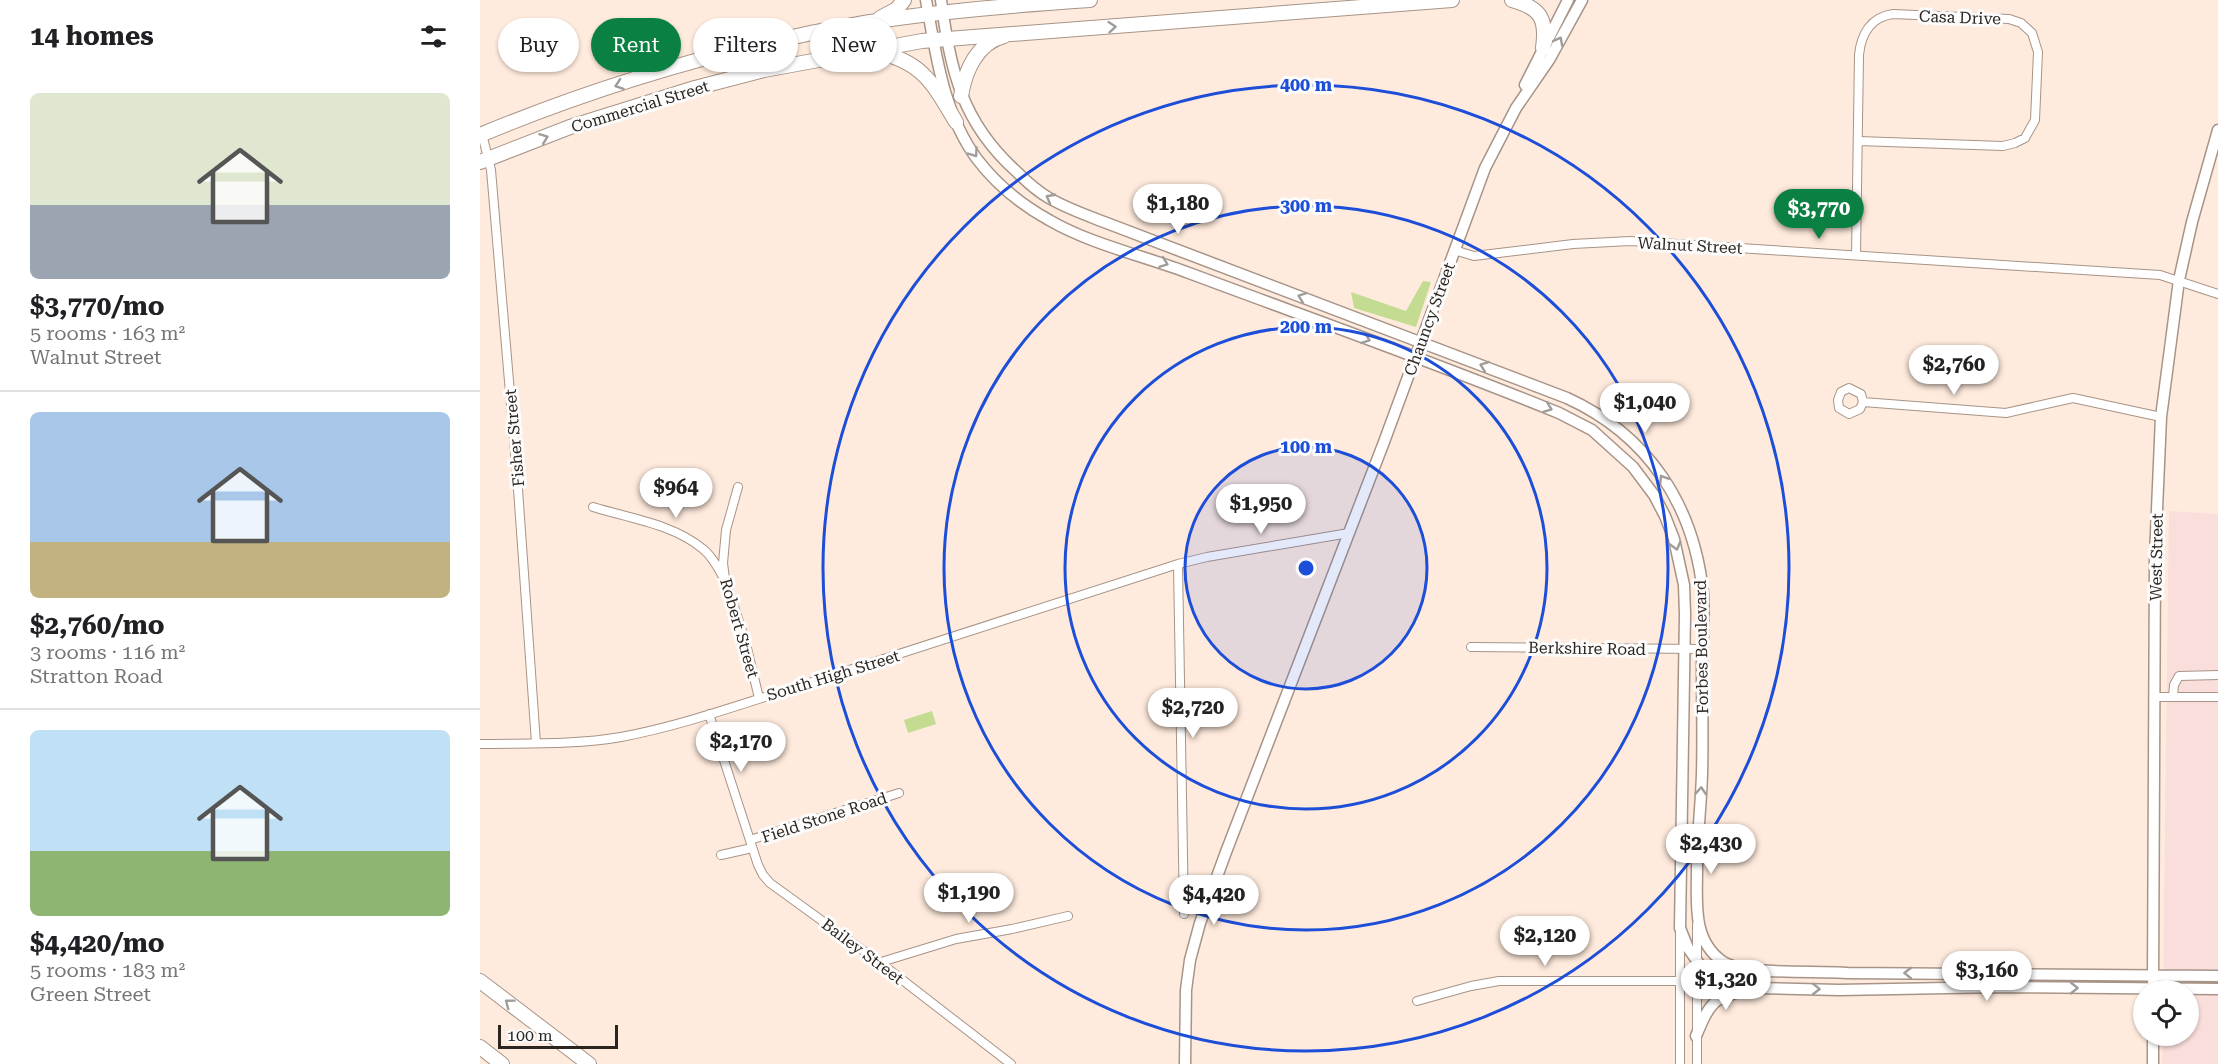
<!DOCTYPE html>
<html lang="en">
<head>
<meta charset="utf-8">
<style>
	:root { --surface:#fff; --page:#f2f2f2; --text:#202124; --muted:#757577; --line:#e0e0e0; --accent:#0b8043 }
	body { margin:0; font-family:"Roboto Serif",serif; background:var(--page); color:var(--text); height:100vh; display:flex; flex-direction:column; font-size:22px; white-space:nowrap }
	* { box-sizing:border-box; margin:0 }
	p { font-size:20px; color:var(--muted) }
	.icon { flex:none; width:33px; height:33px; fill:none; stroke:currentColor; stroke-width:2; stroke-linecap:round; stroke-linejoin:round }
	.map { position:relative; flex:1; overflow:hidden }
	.sheet { display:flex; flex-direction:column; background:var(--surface); width:480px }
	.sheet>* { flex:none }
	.hud { position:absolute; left:18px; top:18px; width:570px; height:54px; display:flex; gap:12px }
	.tools { position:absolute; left:1653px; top:980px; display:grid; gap:12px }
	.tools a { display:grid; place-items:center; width:66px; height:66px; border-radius:50%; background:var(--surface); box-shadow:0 2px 4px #0004; font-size:30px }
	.scale { position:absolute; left:18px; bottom:15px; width:120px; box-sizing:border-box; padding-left:6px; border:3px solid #2b241f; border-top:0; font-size:16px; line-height:21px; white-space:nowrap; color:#2b241f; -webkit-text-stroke:4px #fcfcfc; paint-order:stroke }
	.price { position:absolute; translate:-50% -51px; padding:0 14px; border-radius:21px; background:#fff; color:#222; font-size:20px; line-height:39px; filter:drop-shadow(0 2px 3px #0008) }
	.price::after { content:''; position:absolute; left:50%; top:36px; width:18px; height:14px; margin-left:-9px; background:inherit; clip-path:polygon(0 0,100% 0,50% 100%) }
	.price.on { background:var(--accent); color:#fff }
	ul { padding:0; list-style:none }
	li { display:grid; align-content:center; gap:12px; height:318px; padding:0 30px }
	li+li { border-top:2px solid var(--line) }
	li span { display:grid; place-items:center; height:186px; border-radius:9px; color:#555 }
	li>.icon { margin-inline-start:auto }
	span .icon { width:108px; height:108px; fill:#fffc; stroke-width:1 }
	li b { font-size:26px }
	h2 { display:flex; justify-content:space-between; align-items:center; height:72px; padding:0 30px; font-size:26px }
	.chip { padding:0 21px; border-radius:27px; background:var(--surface); box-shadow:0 2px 4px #0004; font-size:21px; line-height:54px }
	.chip.on { background:var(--accent); color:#fff }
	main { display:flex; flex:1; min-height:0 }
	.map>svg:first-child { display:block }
</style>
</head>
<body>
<main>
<section class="sheet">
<h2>14 homes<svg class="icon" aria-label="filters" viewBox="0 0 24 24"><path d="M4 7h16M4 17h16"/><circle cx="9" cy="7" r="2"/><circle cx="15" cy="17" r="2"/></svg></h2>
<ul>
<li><span style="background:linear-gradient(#dfe7d0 60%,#9aa5b1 0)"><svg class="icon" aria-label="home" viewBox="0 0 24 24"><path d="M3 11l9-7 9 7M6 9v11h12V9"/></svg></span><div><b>$3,770/mo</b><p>5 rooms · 163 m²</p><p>Walnut Street</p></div></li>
<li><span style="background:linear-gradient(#a9c7e8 70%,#c2b280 0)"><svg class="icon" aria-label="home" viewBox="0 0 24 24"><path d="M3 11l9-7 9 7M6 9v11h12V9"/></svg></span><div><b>$2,760/mo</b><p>3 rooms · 116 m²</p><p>Stratton Road</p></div></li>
<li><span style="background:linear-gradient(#bfe0f5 65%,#8fb573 0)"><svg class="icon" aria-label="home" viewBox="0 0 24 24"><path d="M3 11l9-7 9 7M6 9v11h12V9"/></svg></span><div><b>$4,420/mo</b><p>5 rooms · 183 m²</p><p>Green Street</p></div></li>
</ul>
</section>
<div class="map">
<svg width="1738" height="1064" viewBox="0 0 1738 1064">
	<rect width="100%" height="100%" fill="#ffebdd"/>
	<!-- industrial -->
	<path fill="#f9dedb" d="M1689,511L1738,514V1064H1682L1683,1035H1708V990H1683Z"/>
	<!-- green -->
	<path fill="#c3dc92" d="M943,281L951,282L936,327L874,308L871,292L926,311Z
		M452,711L456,724L428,733L424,720Z"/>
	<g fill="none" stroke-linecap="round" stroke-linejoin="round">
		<!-- street casing -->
		<g stroke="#a79487" stroke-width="10">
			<path id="street" d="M2,134L11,170L37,475L56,743
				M974,250L994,256L1093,244L1150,241L1680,275L1738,294
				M1376,255L1379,55C1381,34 1391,17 1413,14L1529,19L1541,23L1552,33L1558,52L1555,120L1545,138L1535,143L1523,146L1378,141
				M1383,402L1380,409L1369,414L1359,408L1358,400L1361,392L1369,388L1381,394L1383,402L1526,413L1593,398L1681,417
				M258,487L246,530L243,563L245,579L265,640L279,698
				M113,507C149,518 193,524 223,549C232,556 237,566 242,575
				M698,564L704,914
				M991,647L1222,649
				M1738,675L1699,676L1694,685L1693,697H1738
				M1674,697H1693
				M229,714L278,865L283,875L290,883L403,965L531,1064
				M0,744C46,743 95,745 141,737C205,725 267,702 329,683C452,644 575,604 698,564L727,557L869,533
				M270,840L419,793
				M241,855L272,848
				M1217,925V1064
				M1200,932V1064
				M398,963L476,939L532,929L588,916
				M937,1001L991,986L1019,981H1200L1255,968"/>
		</g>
		<!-- secondary casing -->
		<g stroke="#a79487" stroke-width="13">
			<path id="secondary" d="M446,0C456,54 463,113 497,159C516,184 542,205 569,220C610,244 664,256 709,273C832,319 957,363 1079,413L1112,430L1153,467L1174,495L1185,516L1194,539L1204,585L1205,614L1200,928L1208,948L1224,971L1246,983L1277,988L1359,990L1521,987L1738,989
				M461,0C471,71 481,122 537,172C547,182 557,191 569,198C586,208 606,215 624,222L1087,398C1168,435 1214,505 1223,593C1225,617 1222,641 1222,665C1222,702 1223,738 1222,774C1221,806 1217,838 1217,870C1217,902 1212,940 1242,961C1263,976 1338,970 1368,973L1738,976
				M1045,85L1088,0
				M1673,981L1675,556L1681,417L1699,280L1712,222L1738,130
				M1216,1036C1230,1003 1232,998 1267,990
				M705,1064L706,990L710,960L720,923L746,852L904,442L1005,168L1036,108L1069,60L1102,0
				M1673,1064V1035"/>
		</g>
		<!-- highway casing -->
		<g stroke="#a79487" stroke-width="16">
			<path id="highway" d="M1032,0C1061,8 1067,19 1063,48
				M400,18L417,9L424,0
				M395,52C442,60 454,85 476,122
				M481,96C485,71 497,43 524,36
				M0,135C123,84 252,46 384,23C458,11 535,5 610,0
				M0,162L90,127L215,88L284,70L442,41L972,0
				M0,981L109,1064
				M0,1047L22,1064"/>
		</g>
		<!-- street -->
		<use href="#street" stroke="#fff" stroke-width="8"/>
		<!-- secondary -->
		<use href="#secondary" stroke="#fff" stroke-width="10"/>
		<!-- highway -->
		<use href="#highway" stroke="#fff" stroke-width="14"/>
	</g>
	<!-- one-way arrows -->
	<defs><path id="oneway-chevron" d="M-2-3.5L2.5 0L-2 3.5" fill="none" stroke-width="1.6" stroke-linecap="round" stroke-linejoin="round" transform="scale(1.5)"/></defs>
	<g stroke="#a09c9a">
		<use href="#oneway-chevron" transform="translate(632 27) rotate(-5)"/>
		<use href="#oneway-chevron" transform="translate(1079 41) rotate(-62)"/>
		<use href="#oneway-chevron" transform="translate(139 85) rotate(161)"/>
		<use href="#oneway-chevron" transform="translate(64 138) rotate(-21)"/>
		<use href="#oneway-chevron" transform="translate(494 153) rotate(55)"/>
		<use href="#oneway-chevron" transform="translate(570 198) rotate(-152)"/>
		<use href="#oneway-chevron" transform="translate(684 263) rotate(20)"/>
		<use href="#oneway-chevron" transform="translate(822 297) rotate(-160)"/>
		<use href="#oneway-chevron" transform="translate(886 339) rotate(20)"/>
		<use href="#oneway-chevron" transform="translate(1004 366) rotate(-160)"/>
		<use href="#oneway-chevron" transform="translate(1068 408) rotate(21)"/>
		<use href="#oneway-chevron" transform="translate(1183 479) rotate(-122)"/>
		<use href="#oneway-chevron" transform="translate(1196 546) rotate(75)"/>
		<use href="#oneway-chevron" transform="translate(1221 791) rotate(-86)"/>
		<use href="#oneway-chevron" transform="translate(1428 973) rotate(-179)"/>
		<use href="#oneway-chevron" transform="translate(1594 988)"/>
		<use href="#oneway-chevron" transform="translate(1336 989) rotate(1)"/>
		<use href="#oneway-chevron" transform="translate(29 1003) rotate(-143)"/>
	</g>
	<!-- distance rings -->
	<circle cx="826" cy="568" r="121" fill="#1d4ed8" fill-opacity=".12"/>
	<g fill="none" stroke="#1d4ed8" stroke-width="3">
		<circle cx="826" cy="568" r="121"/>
		<circle cx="826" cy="568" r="241"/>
		<circle cx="826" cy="568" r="362"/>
		<circle cx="826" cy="568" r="483"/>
	</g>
	<g text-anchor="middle" stroke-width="6" stroke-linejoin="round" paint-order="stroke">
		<!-- street labels -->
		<g font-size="16" fill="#2b241f" stroke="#fcfcfc">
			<text transform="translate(1480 17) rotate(2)" y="6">Casa Drive</text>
			<text transform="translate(160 106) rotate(-17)" y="6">Commercial Street</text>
			<text transform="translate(1210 245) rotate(3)" y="6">Walnut Street</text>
			<text transform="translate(949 319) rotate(-70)" y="6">Chauncy Street</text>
			<text transform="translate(34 438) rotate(-95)" y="6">Fisher Street</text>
			<text transform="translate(1676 557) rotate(-89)" y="6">West Street</text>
			<text transform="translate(260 628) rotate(74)" y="6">Robert Street</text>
			<text transform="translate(1221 647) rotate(-91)" y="6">Forbes Boulevard</text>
			<text transform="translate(1107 648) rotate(1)" y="6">Berkshire Road</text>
			<text transform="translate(353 675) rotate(-17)" y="6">South High Street</text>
			<text transform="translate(344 817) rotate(-18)" y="6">Field Stone Road</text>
			<text transform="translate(383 951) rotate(37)" y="6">Bailey Street</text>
		</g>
	</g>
	<circle cx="826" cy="568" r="9" fill="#1d4ed8" stroke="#fcfcfc" stroke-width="3"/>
	<g font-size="18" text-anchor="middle" font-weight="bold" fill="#1d4ed8" stroke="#fcfcfc" stroke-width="6" stroke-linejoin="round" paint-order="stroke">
		<text x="826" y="91">400 m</text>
		<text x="826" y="212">300 m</text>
		<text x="826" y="333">200 m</text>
		<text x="826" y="453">100 m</text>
	</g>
</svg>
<div class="tools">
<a><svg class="icon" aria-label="locate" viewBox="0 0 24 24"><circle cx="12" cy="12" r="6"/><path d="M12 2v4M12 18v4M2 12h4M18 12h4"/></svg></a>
</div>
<div class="scale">100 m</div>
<b class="price" style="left:698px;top:235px">$1,180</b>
<b class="price on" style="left:1339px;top:240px">$3,770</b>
<b class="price" style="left:1474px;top:396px">$2,760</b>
<b class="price" style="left:1165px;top:434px">$1,040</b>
<b class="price" style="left:196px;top:519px">$964</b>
<b class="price" style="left:781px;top:535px">$1,950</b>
<b class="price" style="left:713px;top:739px">$2,720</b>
<b class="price" style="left:261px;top:773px">$2,170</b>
<b class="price" style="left:1231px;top:875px">$2,430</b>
<b class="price" style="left:489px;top:924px">$1,190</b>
<b class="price" style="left:734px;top:926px">$4,420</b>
<b class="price" style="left:1065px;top:967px">$2,120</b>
<b class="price" style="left:1507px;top:1002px">$3,160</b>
<b class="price" style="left:1246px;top:1011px">$1,320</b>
<div class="hud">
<a class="chip">Buy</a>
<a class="chip on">Rent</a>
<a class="chip">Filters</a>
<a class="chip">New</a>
</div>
</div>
</main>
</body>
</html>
